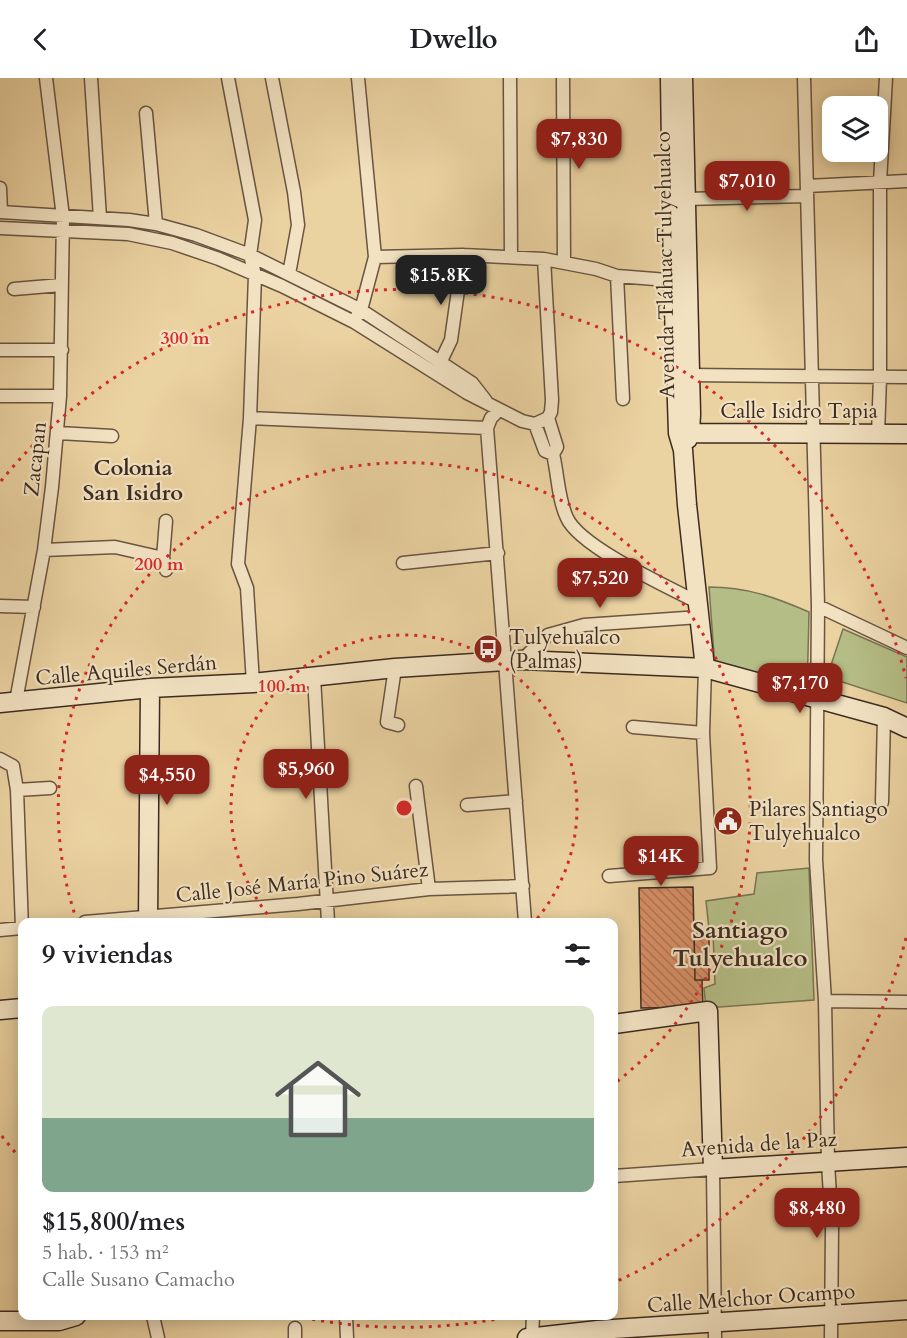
<!DOCTYPE html>
<html lang="es">
<head>
<meta charset="utf-8">
<style>
	:root { --surface:#fff; --page:#f2f2f2; --text:#202124; --muted:#757577; --line:#e0e0e0; --accent:#8f2418 }
	body { margin:0; font-family:Cardo,serif; background:var(--page); color:var(--text); height:100vh; display:flex; flex-direction:column; font-size:22px; white-space:nowrap }
	* { box-sizing:border-box; margin:0 }
	p { font-size:20px; color:var(--muted) }
	.icon { flex:none; width:33px; height:33px; fill:none; stroke:currentColor; stroke-width:2; stroke-linecap:round; stroke-linejoin:round }
	.map { position:relative; flex:1; overflow:hidden }
	.panel { position:absolute; left:18px; top:840px; width:600px; height:402px; display:flex; flex-direction:column; background:var(--surface); border-radius:12px; box-shadow:0 3px 15px #0003 }
	.panel>* { flex:none }
	.fabs { position:absolute; left:822px; top:18px; display:grid; gap:12px }
	.fabs a { display:grid; place-items:center; width:66px; height:66px; border-radius:12px; background:var(--surface); box-shadow:0 3px 15px #0003; font-size:30px }
	.price { position:absolute; translate:-50% -51px; padding:0 14px; border-radius:12px; background:var(--accent); color:#fff; font-size:20px; line-height:39px; filter:drop-shadow(0 2px 3px #0008) }
	.price::after { content:''; position:absolute; left:50%; top:36px; width:18px; height:14px; margin-left:-9px; background:inherit; clip-path:polygon(0 0,100% 0,50% 100%) }
	.price.on { background:#222; color:#fff }
	ul { padding:0; list-style:none }
	li { display:grid; align-content:center; gap:12px; height:318px; padding:0 24px }
	li+li { border-top:2px solid var(--line) }
	li span { display:grid; place-items:center; height:186px; border-radius:12px; color:#555 }
	li>.icon { margin-inline-start:auto }
	span .icon { width:108px; height:108px; fill:#fffc; stroke-width:1 }
	li b { font-size:26px }
	h2 { display:flex; justify-content:space-between; align-items:center; height:72px; padding:0 24px; font-size:26px }
	header { display:flex; justify-content:space-between; align-items:center; height:78px; padding:0 24px; background:var(--surface); font-size:27px; font-weight:600 }
	.map>svg:first-child { display:block }
</style>
</head>
<body>
<header><svg class="icon" aria-label="back" viewBox="0 0 24 24"><path d="M15 5l-7 7 7 7"/></svg>Dwello<svg class="icon" aria-label="share" viewBox="0 0 24 24"><path d="M12 15V3M7 8l5-5 5 5M5 13v7h14v-7"/></svg></header>
<div class="map">
<svg width="907" height="1260" viewBox="0 0 907 1260">
	<defs>
		<pattern id="building-back-hatch" width="6" height="6" patternUnits="userSpaceOnUse" patternTransform="scale(1.5)"><rect width="6" height="6" fill="#d78e65"/><path d="M-1 5l2 2M0 0l6 6M5-1l2 2" fill="none" stroke="#b07453"/></pattern>
	</defs>
	<rect width="100%" height="100%" fill="#ebd2a1"/>
	<filter id="stains"><feTurbulence type="fractalNoise" baseFrequency=".00333" numOctaves="4"/><feColorMatrix values="0 0 0 0 .2 0 0 0 0 .09 0 0 0 0 .02 0 0 0 .5 -.17"/></filter>
	<radialGradient id="worn" r=".72"><stop offset=".6" stop-color="#630" stop-opacity="0"/><stop offset="1" stop-color="#630" stop-opacity=".3"/></radialGradient>
	<!-- green -->
	<path fill="#b5bd86" stroke="#787454" stroke-width="1.5" d="M709,509C747,509 774,519 809,534L807,617L715,589Z
		M843,551L907,579V625L827,599Z
		M809,790L814,922L706,930L704,910L715,906L713,855L709,851L706,823L754,816L757,795Z"/>
	<!-- building -->
	<path fill="url(#building-back-hatch)" stroke="#3c2b22" stroke-width="1.5" d="M693,809L695,902H702L703,929L641,930L639,810Z
		M709,854V902H695L694,855Z"/>
	<g fill="none" stroke-linecap="round" stroke-linejoin="round">
		<!-- street casing -->
		<g stroke="#685542" stroke-width="15">
			<path id="street" d="M91,0L100,140
				M228,0L255,142L250,177L255,197L250,340L238,486L247,510L253,605
				M272,0L294,114L298,147L289,196
				M510,0L511,178
				M563,0L564,184
				M804,0L818,528L816,782L825,923L828,1085L832,1150L831,1260
				M146,35L156,146
				M807,108L907,103
				M0,110L1,134
				M686,121L807,118
				M0,134L129,142L156,146L196,157L250,177L361,232L472,305L486,323
				M0,150L128,156L172,165L219,181L282,208L354,244L467,315L522,343L535,346L548,340
				M375,179L463,177L544,181L596,191L617,198L680,203
				M544,181L552,322L551,334L548,340
				M617,198L623,321
				M14,211L61,207
				M357,238L361,232L375,179L358,0
				M0,272H62
				M440,285L451,262L463,177
				M689,297L907,299
				M0,318H60
				M499,332L491,340L487,350L525,844
				M250,340L487,350
				M548,340L557,369L553,376C558,397 558,421 567,440C580,469 668,509 699,525
				M535,346L545,373L553,376
				M58,355L112,358
				M878,357L880,299V104L886,0
				M44,472L115,469L163,480
				M403,485L498,475
				M166,492L163,480L166,443
				M0,528L34,529
				M818,528L907,570
				M522,582L548,557L584,547L700,539
				M395,590L387,644L398,647
				M314,599L328,844
				M16,623L44,472L52,409L60,318L63,139L46,0
				M633,649L703,655
				M0,681L13,688L17,712L22,850
				M416,708L429,811
				M17,712L50,710
				M882,724L884,639
				M467,727L516,723
				M609,798L710,790L703,655L705,590
				M85,844L298,826L429,811L523,808
				M0,852L22,850
				M825,923L907,924
				M614,1098L713,1091L715,1260
				M153,1238L158,1260
				M346,1238L347,1260
				M532,1259L533,1238
				M295,1260V1250"/>
		</g>
		<!-- secondary casing -->
		<g stroke="#3c2b22" stroke-width="21">
			<path id="secondary" d="M670,0L673,202L678,355L683,372L687,427L705,590
				M683,0L691,336L690,355L688,361
				M680,355L907,356
				M0,625L150,610L253,605L395,590L522,582L705,590L884,639L907,650
				M148,844L150,610
				M0,932L22,930
				M614,946L708,933L713,1091L907,1079
				M0,1243H59L76,1238
				M527,1260L598,1252L907,1232"/>
		</g>
		<!-- street -->
		<use href="#street" stroke="#f2e2c2" stroke-width="12"/>
		<!-- secondary -->
		<use href="#secondary" stroke="#f2e2c2" stroke-width="18"/>
	</g>
	<!-- distance rings -->
	<g fill="none" stroke="#d62828" stroke-width="3" stroke-dasharray="3 6">
		<path d="M273 843A173 173 0 1 1 535 843"/>
		<path d="M77 843A346 346 0 1 1 615 1005"/>
		<path d="M906 860A519 519 0 0 1 615 1204M512 1238A519 519 0 0 1 296 1238M21 1081A519 519 0 0 1 1 1057M1 403A519 519 0 0 1 906 600"/>
	</g>
	<!-- icons -->
	<defs>
		<g id="bus-disc" transform="scale(1.5)"><circle r="9.5" fill="#8f2418" stroke="#f2e2c2"/><path d="M-5-6H5V4H4V6H2V4H-2V6H-4V4H-5ZM-3.5-4V0h7V-4ZM-3.5 1.2v1.5H-2V1.2ZM2 1.2v1.5H3.5V1.2Z" fill="#fff"/></g>
		<g id="civic-disc" transform="scale(1.5)"><circle r="9.5" fill="#8f2418" stroke="#f2e2c2"/><path d="M-.6-6.5H3V-4.5H.6V-3L4-1V1h2V6H-6V1h2V-1L-.6-3ZM-1.2 2.5V6h2.4V2.5Z" fill="#fff"/></g>
	</defs>
	<g fill-rule="evenodd">
		<use href="#bus-disc" x="488" y="571"/>
		<use href="#civic-disc" x="728" y="743"/>
	</g>
	<g text-anchor="middle" stroke-width="4.5" stroke-linejoin="round" paint-order="stroke">
		<!-- street labels -->
		<g font-size="21" fill="#3c2b22" stroke="#f2e2c2">
			<text transform="translate(665 187) rotate(-91)" y="7">Avenida Tláhuac Tulyehualco</text>
			<text x="799" y="340">Calle Isidro Tapia</text>
			<text transform="translate(35 381) rotate(-84)" y="7">Zacapan</text>
			<text transform="translate(126 592) rotate(-5)" y="7">Calle Aquiles Serdán</text>
			<text transform="translate(302 804) rotate(-6)" y="7">Calle José María Pino Suárez</text>
			<text transform="translate(759 1066) rotate(-4)" y="7">Avenida de la Paz</text>
			<text transform="translate(751 1220) rotate(-4)" y="7">Calle Melchor Ocampo</text>
		</g>
		<!-- poi labels -->
		<g font-size="21" fill="#3c2b22" stroke="#f2e2c2" text-anchor="start">
			<text x="509" y="566">Tulyehualco<tspan x="509" dy="24">(Palmas)</tspan></text>
			<text x="749" y="738">Pilares Santiago<tspan x="749" dy="24">Tulyehualco</tspan></text>
		</g>
		<!-- neighbourhood labels -->
		<g font-size="22" font-weight="bold" fill="#3c2b22" stroke="#f2e2c2">
			<text x="133" y="397">Colonia<tspan x="133" dy="25">San Isidro</tspan></text>
		</g>
		<!-- quarter labels -->
		<g font-size="24" font-weight="bold" fill="#3c2b22" stroke="#f2e2c2">
			<text x="740" y="860">Santiago<tspan x="740" dy="28">Tulyehualco</tspan></text>
		</g>
	</g>
	<circle cx="404" cy="730" r="9" fill="#d62828" stroke="#f2e2c2" stroke-width="3"/>
	<g font-size="18" text-anchor="middle" font-weight="bold" fill="#d62828" stroke="#f2e2c2" stroke-width="4.5" stroke-linejoin="round" paint-order="stroke">
		<text x="185" y="266">300 m</text>
		<text x="159" y="492">200 m</text>
		<text x="282" y="614">100 m</text>
	</g>
	<rect width="100%" height="100%" filter="url(#stains)"/>
	<rect width="100%" height="100%" fill="url(#worn)"/>
</svg>
<div class="fabs">
<a><svg class="icon" aria-label="layers" viewBox="0 0 24 24"><path d="M12 4l9 5-9 5-9-5zM3 14l9 5 9-5"/></svg></a>
</div>
<b class="price" style="left:579px;top:92px">$7,830</b>
<b class="price" style="left:747px;top:134px">$7,010</b>
<b class="price on" style="left:441px;top:228px">$15.8K</b>
<b class="price" style="left:600px;top:531px">$7,520</b>
<b class="price" style="left:800px;top:636px">$7,170</b>
<b class="price" style="left:306px;top:722px">$5,960</b>
<b class="price" style="left:167px;top:728px">$4,550</b>
<b class="price" style="left:661px;top:809px">$14K</b>
<b class="price" style="left:817px;top:1161px">$8,480</b>
<section class="panel">
<h2>9 viviendas<svg class="icon" aria-label="filters" viewBox="0 0 24 24"><path d="M4 7h16M4 17h16"/><circle cx="9" cy="7" r="2"/><circle cx="15" cy="17" r="2"/></svg></h2>
<ul>
<li><span style="background:linear-gradient(#dfe7d0 60%,#7fa58c 0)"><svg class="icon" aria-label="home" viewBox="0 0 24 24"><path d="M3 11l9-7 9 7M6 9v11h12V9"/></svg></span><div><b>$15,800/mes</b><p>5 hab. · 153 m²</p><p>Calle Susano Camacho</p></div></li>
</ul>
</section>
</div>
</body>
</html>
